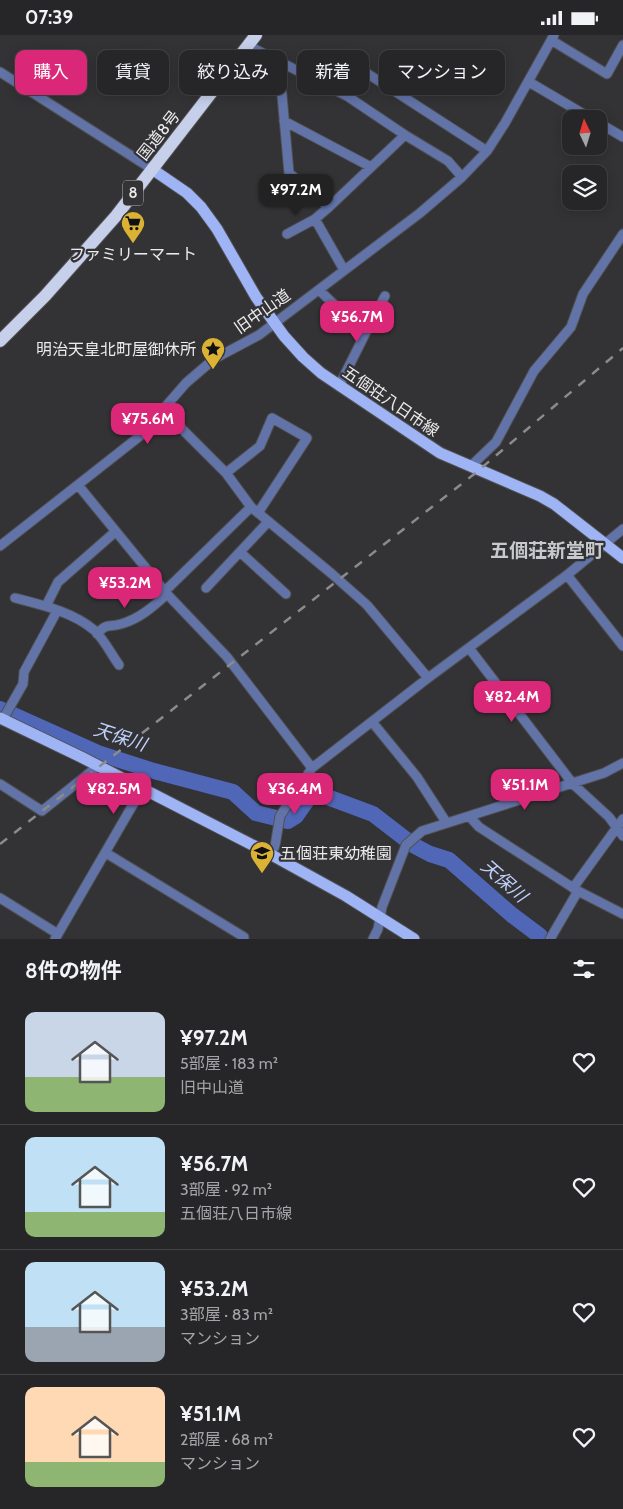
<!DOCTYPE html>
<html lang="ja">
<head>
<meta charset="utf-8">
<style>
	:root { --surface:#262628; --page:#2e2e30; --text:#f1f3f6; --muted:#a4a5a8; --line:#424345; --accent:#db2777 }
	body { margin:0; font-family:Cabin,"Noto Sans JP",sans-serif; background:var(--page); color:var(--text); height:100vh; display:flex; flex-direction:column; font-size:19px; white-space:nowrap }
	* { box-sizing:border-box; margin:0 }
	p { font-size:16px; color:var(--muted) }
	.icon { flex:none; width:28px; height:28px; fill:none; stroke:currentColor; stroke-width:2; stroke-linecap:round; stroke-linejoin:round }
	.map { position:relative; height:904px; overflow:hidden }
	.panel { display:flex; flex-direction:column; background:var(--surface); flex:1 }
	.panel>* { flex:none }
	.guide { position:absolute; left:15px; top:15px; width:594px; height:45px; display:flex; gap:10px }
	.needle { width:32px; rotate:356deg }
	.controls { position:absolute; left:562px; top:75px; display:grid; gap:10px }
	.controls a { display:grid; place-items:center; width:45px; height:45px; border-radius:10px; background:var(--surface); box-shadow:0 2px 12px #0003,0 0 0 1px var(--line); font-size:25px }
	.price { position:absolute; translate:-50% -42px; padding:0 11px; border-radius:10px; background:var(--accent); color:#fff; font-size:16px; line-height:32px; filter:drop-shadow(0 1px 2px #0008) }
	.price::after { content:''; position:absolute; left:50%; top:30px; width:15px; height:11px; margin-left:-8px; background:inherit; clip-path:polygon(0 0,100% 0,50% 100%) }
	.price.current { background:#222; color:#fff }
	ul { padding:0; list-style:none }
	li { display:flex; align-items:center; gap:15px; height:125px; padding:0 25px }
	li+li { border-top:1px solid var(--line) }
	li span { display:grid; place-items:center; flex:none; width:140px; height:100px; border-radius:10px; color:#555 }
	li>.icon { margin-inline-start:auto }
	span .icon { width:60px; height:60px; fill:#fffc; stroke-width:1 }
	li b { font-size:21px }
	h2 { display:flex; justify-content:space-between; align-items:center; height:60px; padding:0 25px; font-size:21px }
	.chip { padding:0 18px; border-radius:10px; background:var(--surface); box-shadow:0 2px 12px #0003,0 0 0 1px var(--line); font-size:18px; line-height:45px }
	.chip.current { background:var(--accent); color:#fff }
	.status { display:flex; justify-content:space-between; align-items:center; height:35px; padding:0 25px; background:var(--surface); direction:ltr }
	.status svg { height:14px; fill:currentColor }
	.map>svg:first-child { display:block }
</style>
</head>
<body>
<div class="status"><b>07:39</b><svg viewBox="0 0 49 12"><path d="M0 12V9h3v3zM5 12V6h3v6zM10 12V3h3v9zM15 12V0h3v12zM26 1h20v11H26zM47 4h2v5h-2z"/></svg></div>
<div class="map">
<svg width="623" height="904" viewBox="0 0 623 904">
	<rect width="100%" height="100%" fill="#333336"/>
	<g fill="none" stroke-linecap="round" stroke-linejoin="round">
		<!-- river -->
		<path stroke="#5067b7" stroke-width="16" d="M0,674L98,718L154,736L233,757L256,778L288,786L296,781L312,758L322,760L373,779L408,806
			M413,810L430,819L449,825L512,880L540,901L541,904"/>
		<!-- minor casing -->
		<g stroke="#505053" stroke-width="11">
			<path id="minor" d="M551,5L607,39L623,10
				M249,11L347,61L405,100L448,126L462,142
				M279,27L289,138L329,172L405,100
				M0,37L152,134
				M365,37L487,116
				M529,47L592,84
				M284,86L371,132
				M599,88L623,102
				M315,184L344,235
				M287,199L315,184L329,172
				M319,255L365,299L385,261
				M339,351L365,299
				M166,373L175,387L226,438L251,472L332,539L367,570L428,643
				M471,431L496,407L534,336L571,292L583,259L623,199
				M226,438L260,411L272,383L307,403L258,478
				M78,450L167,559L227,622L312,733
				M0,511L140,401L186,348L214,324L259,300L420,178L462,142L487,116L505,88L554,0
				M240,517L286,559
				M567,540L623,611
				M206,553L268,487
				M165,556L251,472
				M15,563C42,570 73,577 94,595C104,604 111,619 119,630
				M46,571L58,547L115,497
				M97,599C108,587 107,593 121,589C139,584 153,572 167,559
				M469,613L573,749L609,782L623,801
				M3,684L23,649L24,637L57,576
				M373,688L417,742L446,787
				M0,749L42,776L98,731
				M470,782L479,792L578,856L623,879
				M106,818L244,902V904
				M270,819L275,811L280,781L312,733L428,643L567,540L623,494
				M573,853L623,784
				M0,863L58,899
				M55,904L142,754
				M373,904L378,894L382,872L406,810L422,796L604,738L623,728
				M550,904L578,856"/>
		</g>
		<!-- major casing -->
		<g stroke="#505053" stroke-width="13">
			<path id="major" d="M152,134L187,158L201,172L217,194L256,262L284,301L303,322L321,338L440,418L540,461L554,469L623,523
				M0,683L81,722L270,819L346,861L414,904"/>
		</g>
		<!-- highway casing -->
		<g stroke="#505053" stroke-width="14">
			<path id="highway" d="M0,306L45,261L116,181L256,0"/>
		</g>
		<!-- minor -->
		<use href="#minor" stroke="#6273a8" stroke-width="9"/>
		<!-- major -->
		<use href="#major" stroke="#9eb4f5" stroke-width="11"/>
		<!-- highway -->
		<use href="#highway" stroke="#c7d0ea" stroke-width="12"/>
		<!-- rail -->
		<path stroke="#8b8b8e" stroke-width="2.5" stroke-dasharray="9 9" stroke-linecap="butt" d="M0,809L473,440L623,313"/>
	</g>
	<!-- icons -->
	<defs>
		<g id="supermarket-pin" transform="scale(1.25)"><path d="M0 17L-7.5 6A9.5 9.5 0 1 1 7.5 6Z" fill="#dbb233" stroke="#333336"/><path d="M-6-5.5h2.5l.6 2H6L4.5 2H-2.5L-4.4-4H-6ZM-1.5 3.2a1.3 1.3 0 1 0 .1 0ZM3 3.2a1.3 1.3 0 1 0 .1 0Z" fill="#111"/></g>
		<g id="sight-pin" transform="scale(1.25)"><path d="M0 17L-7.5 6A9.5 9.5 0 1 1 7.5 6Z" fill="#dbb233" stroke="#333336"/><path d="M0-6L1.8-2.2L6-1.7L2.9 1.2L3.7 5.4L0 3.3L-3.7 5.4L-2.9 1.2L-6-1.7L-1.8-2.2Z" fill="#111"/></g>
		<g id="school-pin" transform="scale(1.25)"><path d="M0 17L-7.5 6A9.5 9.5 0 1 1 7.5 6Z" fill="#dbb233" stroke="#333336"/><path d="M0-5L7-2L0 1L-7-2ZM-4 1L0 2.5L4 1V4Q0 6-4 4Z" fill="#111"/></g>
	</defs>
	<g fill-rule="evenodd">
		<use href="#supermarket-pin" x="133" y="188"/>
		<use href="#sight-pin" x="213" y="314"/>
		<use href="#school-pin" x="262" y="818"/>
	</g>
	<g text-anchor="middle" stroke-width="4.5" stroke-linejoin="round" paint-order="stroke">
		<!-- shield labels -->
		<rect fill="#333336" stroke="#b4b4b6" stroke-width="1" x="123" y="145.5" width="20" height="25" rx="4"/>
		<g font-size="15" font-weight="bold" fill="#ebebed">
			<text x="133" y="163">8</text>
		</g>
		<!-- street labels -->
		<g font-size="16" fill="#ebebed" stroke="#333336">
			<text transform="translate(158 100) rotate(-52)" y="6">国道8号</text>
			<text transform="translate(262 276) rotate(-35)" y="6">旧中山道</text>
			<text transform="translate(391 366) rotate(34)" y="6">五個荘八日市線</text>
		</g>
		<!-- poi labels -->
		<g font-size="16" fill="#ebebed" stroke="#333336">
			<text x="133" y="225">ファミリーマート</text>
			<text x="196" y="320" text-anchor="end">明治天皇北町屋御休所</text>
			<text x="280" y="824" text-anchor="start">五個荘東幼稚園</text>
		</g>
		<!-- water labels -->
		<g font-size="18" font-style="italic" fill="#c0d0fc" stroke="#333336">
			<text transform="translate(120 702) rotate(18)" y="6">天保川</text>
			<text transform="translate(504 846) rotate(41)" y="6">天保川</text>
		</g>
		<!-- quarter labels -->
		<g font-size="19" font-weight="bold" fill="#c8c9cc" stroke="#333336">
			<text x="547" y="522">五個荘新堂町</text>
		</g>
	</g>
</svg>
<div class="controls">
<a><svg class="needle" viewBox="-14 -14 28 28"><path d="M0-13l5 13h-10z" fill="#e53935"/><path d="M0 13l5-13h-10z" fill="#a4a5a8"/></svg></a>
<a><svg class="icon" aria-label="layers" viewBox="0 0 24 24"><path d="M12 4l9 5-9 5-9-5zM3 14l9 5 9-5"/></svg></a>
</div>
<b class="price current" style="left:296px;top:181px">¥97.2M</b>
<b class="price" style="left:357px;top:308px">¥56.7M</b>
<b class="price" style="left:148px;top:410px">¥75.6M</b>
<b class="price" style="left:125px;top:574px">¥53.2M</b>
<b class="price" style="left:512px;top:688px">¥82.4M</b>
<b class="price" style="left:525px;top:776px">¥51.1M</b>
<b class="price" style="left:114px;top:780px">¥82.5M</b>
<b class="price" style="left:295px;top:780px">¥36.4M</b>
<div class="guide">
<a class="chip current">購入</a>
<a class="chip">賃貸</a>
<a class="chip">絞り込み</a>
<a class="chip">新着</a>
<a class="chip">マンション</a>
</div>
</div>
<section class="panel">
<h2>8件の物件<svg class="icon" aria-label="filters" viewBox="0 0 24 24"><path d="M4 7h16M4 17h16"/><circle cx="9" cy="7" r="2"/><circle cx="15" cy="17" r="2"/></svg></h2>
<ul>
<li><span style="background:linear-gradient(#c9d6e8 65%,#8fb573 0)"><svg class="icon" aria-label="home" viewBox="0 0 24 24"><path d="M3 11l9-7 9 7M6 9v11h12V9"/></svg></span><div><b>¥97.2M</b><p>5部屋 · 183 m²</p><p>旧中山道</p></div><svg class="icon" aria-label="heart" viewBox="0 0 24 24"><path d="M12 20l-8-8c-3-5 5-10 8-4 3-6 11-1 8 4z"/></svg></li>
<li><span style="background:linear-gradient(#bfe0f5 75%,#8fb573 0)"><svg class="icon" aria-label="home" viewBox="0 0 24 24"><path d="M3 11l9-7 9 7M6 9v11h12V9"/></svg></span><div><b>¥56.7M</b><p>3部屋 · 92 m²</p><p>五個荘八日市線</p></div><svg class="icon" aria-label="heart" viewBox="0 0 24 24"><path d="M12 20l-8-8c-3-5 5-10 8-4 3-6 11-1 8 4z"/></svg></li>
<li><span style="background:linear-gradient(#bfe0f5 65%,#9aa5b1 0)"><svg class="icon" aria-label="home" viewBox="0 0 24 24"><path d="M3 11l9-7 9 7M6 9v11h12V9"/></svg></span><div><b>¥53.2M</b><p>3部屋 · 83 m²</p><p>マンション</p></div><svg class="icon" aria-label="heart" viewBox="0 0 24 24"><path d="M12 20l-8-8c-3-5 5-10 8-4 3-6 11-1 8 4z"/></svg></li>
<li><span style="background:linear-gradient(#ffd9b3 75%,#8fb573 0)"><svg class="icon" aria-label="home" viewBox="0 0 24 24"><path d="M3 11l9-7 9 7M6 9v11h12V9"/></svg></span><div><b>¥51.1M</b><p>2部屋 · 68 m²</p><p>マンション</p></div><svg class="icon" aria-label="heart" viewBox="0 0 24 24"><path d="M12 20l-8-8c-3-5 5-10 8-4 3-6 11-1 8 4z"/></svg></li>
</ul>
</section>
</body>
</html>
